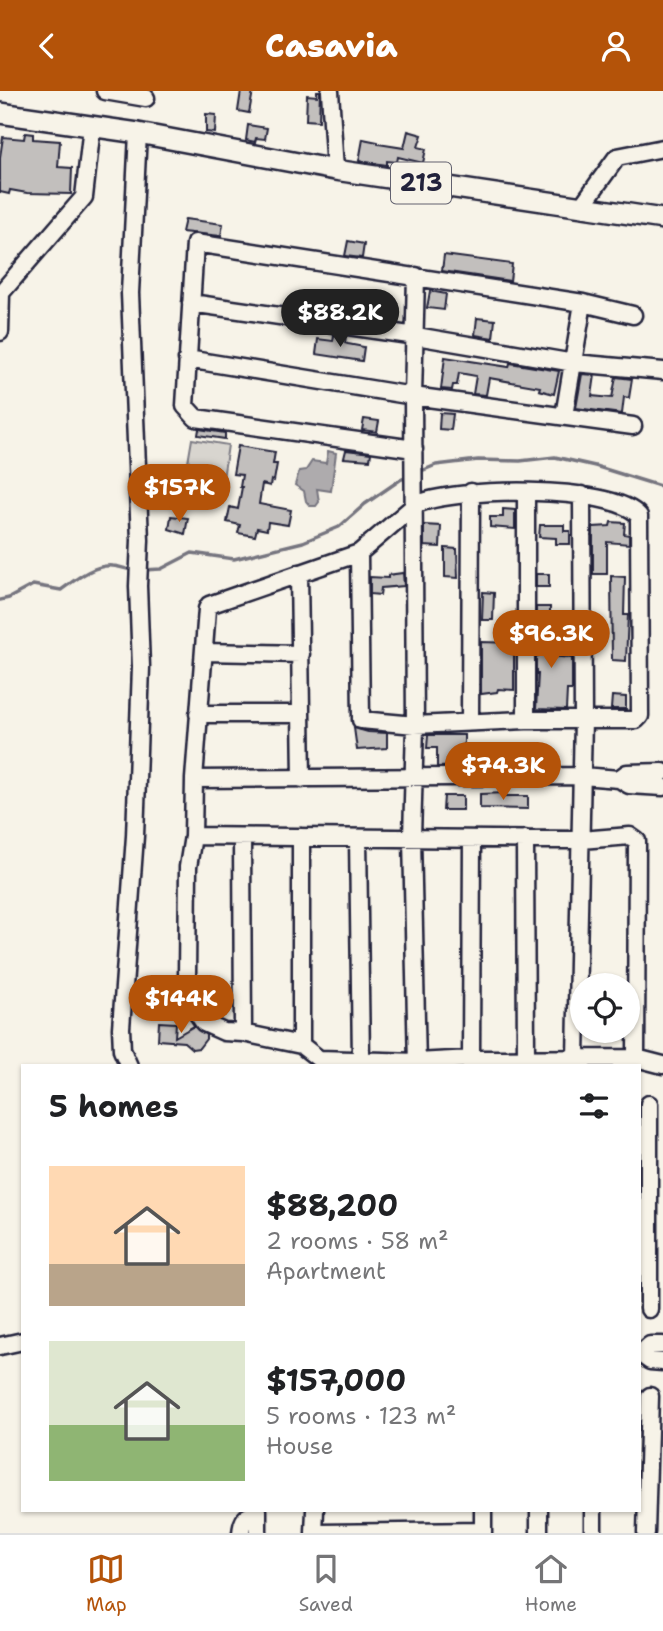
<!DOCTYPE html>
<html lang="en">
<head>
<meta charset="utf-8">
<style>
	:root { --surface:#fff; --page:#f2f2f2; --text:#202124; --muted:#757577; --line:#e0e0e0; --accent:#b45309 }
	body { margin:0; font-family:"Shantell Sans",sans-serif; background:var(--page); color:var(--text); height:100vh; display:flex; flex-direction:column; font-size:26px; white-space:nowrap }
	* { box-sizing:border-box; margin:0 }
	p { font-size:23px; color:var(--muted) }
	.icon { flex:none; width:38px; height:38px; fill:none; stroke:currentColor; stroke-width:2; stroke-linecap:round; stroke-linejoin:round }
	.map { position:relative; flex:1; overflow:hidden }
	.sheet { position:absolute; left:21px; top:973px; width:620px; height:448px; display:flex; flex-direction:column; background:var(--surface); border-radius:0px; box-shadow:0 2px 5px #0004 }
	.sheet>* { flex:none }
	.tools { position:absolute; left:570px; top:882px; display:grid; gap:14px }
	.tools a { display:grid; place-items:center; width:70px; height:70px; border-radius:50%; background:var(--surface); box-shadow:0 2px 5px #0004; font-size:35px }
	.price { position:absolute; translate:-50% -60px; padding:0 16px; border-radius:24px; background:var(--accent); color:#fff; font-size:23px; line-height:46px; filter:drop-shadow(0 2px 4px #0008) }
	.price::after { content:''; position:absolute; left:50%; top:42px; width:21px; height:16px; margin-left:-10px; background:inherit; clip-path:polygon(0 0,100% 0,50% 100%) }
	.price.current { background:#222; color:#fff }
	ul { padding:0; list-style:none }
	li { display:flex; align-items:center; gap:21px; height:175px; padding:0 28px }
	li span { display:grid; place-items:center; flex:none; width:196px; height:140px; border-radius:0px; color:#555 }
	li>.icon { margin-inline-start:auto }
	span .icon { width:84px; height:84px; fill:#fffc; stroke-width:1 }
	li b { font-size:30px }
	h2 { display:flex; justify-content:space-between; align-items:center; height:84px; padding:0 28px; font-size:30px }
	header { display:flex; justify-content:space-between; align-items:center; height:91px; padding:0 28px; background:var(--accent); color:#fff; font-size:32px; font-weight:800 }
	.menu { display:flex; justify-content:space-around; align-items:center; height:98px; border-top:2px solid var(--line); background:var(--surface); font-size:19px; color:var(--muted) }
	.menu a { display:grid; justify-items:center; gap:4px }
	.menu .current { color:var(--accent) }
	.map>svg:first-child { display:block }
</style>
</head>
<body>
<header><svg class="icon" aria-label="back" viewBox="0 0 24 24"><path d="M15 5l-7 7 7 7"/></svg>Casavia<svg class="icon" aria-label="person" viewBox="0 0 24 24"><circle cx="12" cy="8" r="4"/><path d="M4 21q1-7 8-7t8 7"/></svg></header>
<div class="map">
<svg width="663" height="1442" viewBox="0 0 663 1442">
	<rect width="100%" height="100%" fill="#f7f3e8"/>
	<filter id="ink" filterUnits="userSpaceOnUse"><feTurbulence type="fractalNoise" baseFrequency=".0143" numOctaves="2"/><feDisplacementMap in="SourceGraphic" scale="14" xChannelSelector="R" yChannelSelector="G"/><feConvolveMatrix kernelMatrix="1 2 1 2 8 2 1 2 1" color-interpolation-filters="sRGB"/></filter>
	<g filter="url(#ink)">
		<!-- green -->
		<path fill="#d8d5cf" stroke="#7d7c85" stroke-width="2" d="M192,348L228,354L221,401L184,395Z"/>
		<!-- water -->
		<path fill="#aeabad" stroke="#76747f" stroke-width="2" d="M328,360L336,362L331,400L317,398L319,411L316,415H310L306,410L304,400L295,394L299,380L306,379L312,370L326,372Z"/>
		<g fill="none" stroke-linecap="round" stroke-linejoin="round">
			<!-- stream -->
			<path stroke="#76747f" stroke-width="3.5" d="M419,381L436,374L478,369L520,370L555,366L595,375L663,396
				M143,479L161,478L192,462L234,468L303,451L339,436L365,413L400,389L409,385
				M0,509L9,507L33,494L61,499C75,489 94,473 113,475C121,475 123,479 135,479"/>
		</g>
		<!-- building -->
		<path fill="#c2bfbd" stroke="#22223b" stroke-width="2" d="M241,0H253L249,22L238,20Z
			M317,0H320L319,30L306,29L307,4L317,5Z
			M206,23L216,24L215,42L206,41Z
			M248,34L267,37L265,48L256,47L255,51L246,49Z
			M408,40L422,44L418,56L426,58L423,72L398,66L397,71L387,70V74L359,70L363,48L378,51V53L404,57Z
			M25,42L33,43V48L60,50L58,76L72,77L71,103L27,102L10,99L9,103L0,101V66L3,46L24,48Z
			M185,128L223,133L221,145L182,141Z
			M348,150L364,153L362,167L345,165Z
			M444,164L512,173L510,190L442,180Z
			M430,200L446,203L444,219L427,217Z
			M336,203L365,207L363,227L334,222Z
			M477,227L495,229L493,247L475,244Z
			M334,244L346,245L345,252L348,253L364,256L362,270L316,263L318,248L333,250Z
			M445,266L509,276L510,272L559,280L554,303L539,299L540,296L489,287L486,304L473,303L476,285L459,282L457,294H453L452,299L441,298Z
			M582,283L595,284L592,305L612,307L616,286L632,288L629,307L624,306L622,323L576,317Z
			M440,322L453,323L451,339L439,338Z
			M364,328L379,330L377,341L362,339Z
			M199,338L225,342V348L198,344Z
			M238,355L275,361L273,373H277L274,390L271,389L270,395L262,393L259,413L291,419L288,434L268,431L267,439L257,437L255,445L238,442L240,434L227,431L230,416L238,418L242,396H240L242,384L233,383Z
			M346,359L371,362L370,369L344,367Z
			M503,418L515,419V438L490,436V426H503Z
			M171,425L188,427L185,443L169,438Z
			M611,431L625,432L624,443L629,444V453L607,451V483H593V436L610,435Z
			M424,434L441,435L440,456L424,455Z
			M540,434H564V440H570V453H556V447L539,446Z
			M445,457L457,458L458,487L445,486Z
			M403,482L404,495L381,497L380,504L370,503V486L388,487V484Z
			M536,483H549V496H536Z
			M611,485L625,486L624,524H628L626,570L612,569Z
			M483,501L494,502L493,529H482Z
			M536,516H550V565L572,567V599H567L566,619L536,618L538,583H536V565H538L539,549H542L541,529H536Z
			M481,551L514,552V599L498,598L497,601L481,603Z
			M612,605L626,606V618H611Z
			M354,637L368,641L387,642V657L357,659Z
			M428,644H464V675L437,676V657H427Z
			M546,662V675H530V663Z
			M505,702V705H528V718L480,717V703Z
			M444,705H463V719H443Z
			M159,931L176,932L175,946L194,935L206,944V948L199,957L192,958L184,951L158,949Z"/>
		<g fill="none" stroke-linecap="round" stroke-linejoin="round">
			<!-- minor casing -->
			<g stroke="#22223b" stroke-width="21">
				<path id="minor" d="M105,0L146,7
					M330,0L335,79
					M581,116L617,66L663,57
					M416,185L413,305L415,634L412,747L417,975
					M0,203L84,106L92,35
					M191,212L416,245L574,272L663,280
					M0,241L1,202
					M187,268L413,305L633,335
					M564,325L583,212
					M414,358L196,327L185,315L195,152L583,212L633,224
					M526,401V629
					M299,482L302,688
					M204,561L301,563
					M198,623H299
					M470,631L471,401
					M194,688L582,685L619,688L629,694L663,696
					M619,688L627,682L663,681
					M193,745L581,749L630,745L637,750L636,967
					M242,746L243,942L301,954
					M301,746V954L319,968L417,971L471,968L636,967L663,974
					M358,747L361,969
					M525,748L526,967
					M243,942L224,941L204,932L191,913L187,887L188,776L193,745L194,688L207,518L209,514L359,462L415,414C452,396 612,393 639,425L640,625L636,629H526L415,634L361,629L359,462
					M576,967L583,628L582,404
					M471,968L472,748
					M129,975L122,959L121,937L135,745L141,576L138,495L140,449L130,202L138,42
					M649,1218V1013
					M0,1255L23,1250
					M639,1262L650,1270L663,1271
					M641,1262L650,1254H663
					M539,1419V1442
					M593,1419V1442
					M241,1442C242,1430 245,1423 258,1423
					M258,1442V1419
					M314,1442L315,1419
					M319,1442L483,1440
					M483,1442V1419
					M646,1442L650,1305"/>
			</g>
			<!-- major casing -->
			<g stroke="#22223b" stroke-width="24">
				<path id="major" d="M0,22L138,42L335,79L663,128"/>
			</g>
			<!-- minor -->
			<use href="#minor" stroke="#f7f3e8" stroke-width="16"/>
			<!-- major -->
			<use href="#major" stroke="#f7f3e8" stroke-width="19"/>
		</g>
	</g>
	<g text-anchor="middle" stroke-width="6" stroke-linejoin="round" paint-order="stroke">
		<!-- shield labels -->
		<rect fill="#f7f3e8" stroke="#62616f" stroke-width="2" x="391" y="71.5" width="60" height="41" rx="5"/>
		<g font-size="24" font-weight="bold" fill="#22223b">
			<text x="421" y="100">213</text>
		</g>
	</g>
</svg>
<div class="tools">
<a><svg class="icon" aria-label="locate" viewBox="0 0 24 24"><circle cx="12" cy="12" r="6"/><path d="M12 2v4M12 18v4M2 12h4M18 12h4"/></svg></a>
</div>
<b class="price current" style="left:340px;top:258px">$88.2K</b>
<b class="price" style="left:179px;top:433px">$157K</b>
<b class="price" style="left:551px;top:579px">$96.3K</b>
<b class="price" style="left:503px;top:711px">$74.3K</b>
<b class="price" style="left:181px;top:944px">$144K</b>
<section class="sheet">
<h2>5 homes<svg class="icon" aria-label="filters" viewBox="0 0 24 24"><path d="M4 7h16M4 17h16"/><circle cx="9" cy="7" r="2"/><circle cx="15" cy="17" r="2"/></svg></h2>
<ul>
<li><span style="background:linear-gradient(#ffd9b3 70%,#b9a48a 0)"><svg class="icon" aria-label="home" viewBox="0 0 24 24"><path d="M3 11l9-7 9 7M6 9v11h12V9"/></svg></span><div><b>$88,200</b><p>2 rooms · 58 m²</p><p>Apartment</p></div></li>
<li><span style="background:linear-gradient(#dfe7d0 60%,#8fb573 0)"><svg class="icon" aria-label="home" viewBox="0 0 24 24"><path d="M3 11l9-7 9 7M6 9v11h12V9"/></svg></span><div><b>$157,000</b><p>5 rooms · 123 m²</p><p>House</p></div></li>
</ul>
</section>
</div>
<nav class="menu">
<a class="current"><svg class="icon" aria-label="map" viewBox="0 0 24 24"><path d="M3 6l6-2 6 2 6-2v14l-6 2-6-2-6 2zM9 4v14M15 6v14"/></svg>Map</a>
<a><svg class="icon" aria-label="saved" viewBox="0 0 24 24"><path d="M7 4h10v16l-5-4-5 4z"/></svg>Saved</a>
<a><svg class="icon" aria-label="home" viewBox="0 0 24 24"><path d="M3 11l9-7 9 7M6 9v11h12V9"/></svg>Home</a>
</nav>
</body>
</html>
